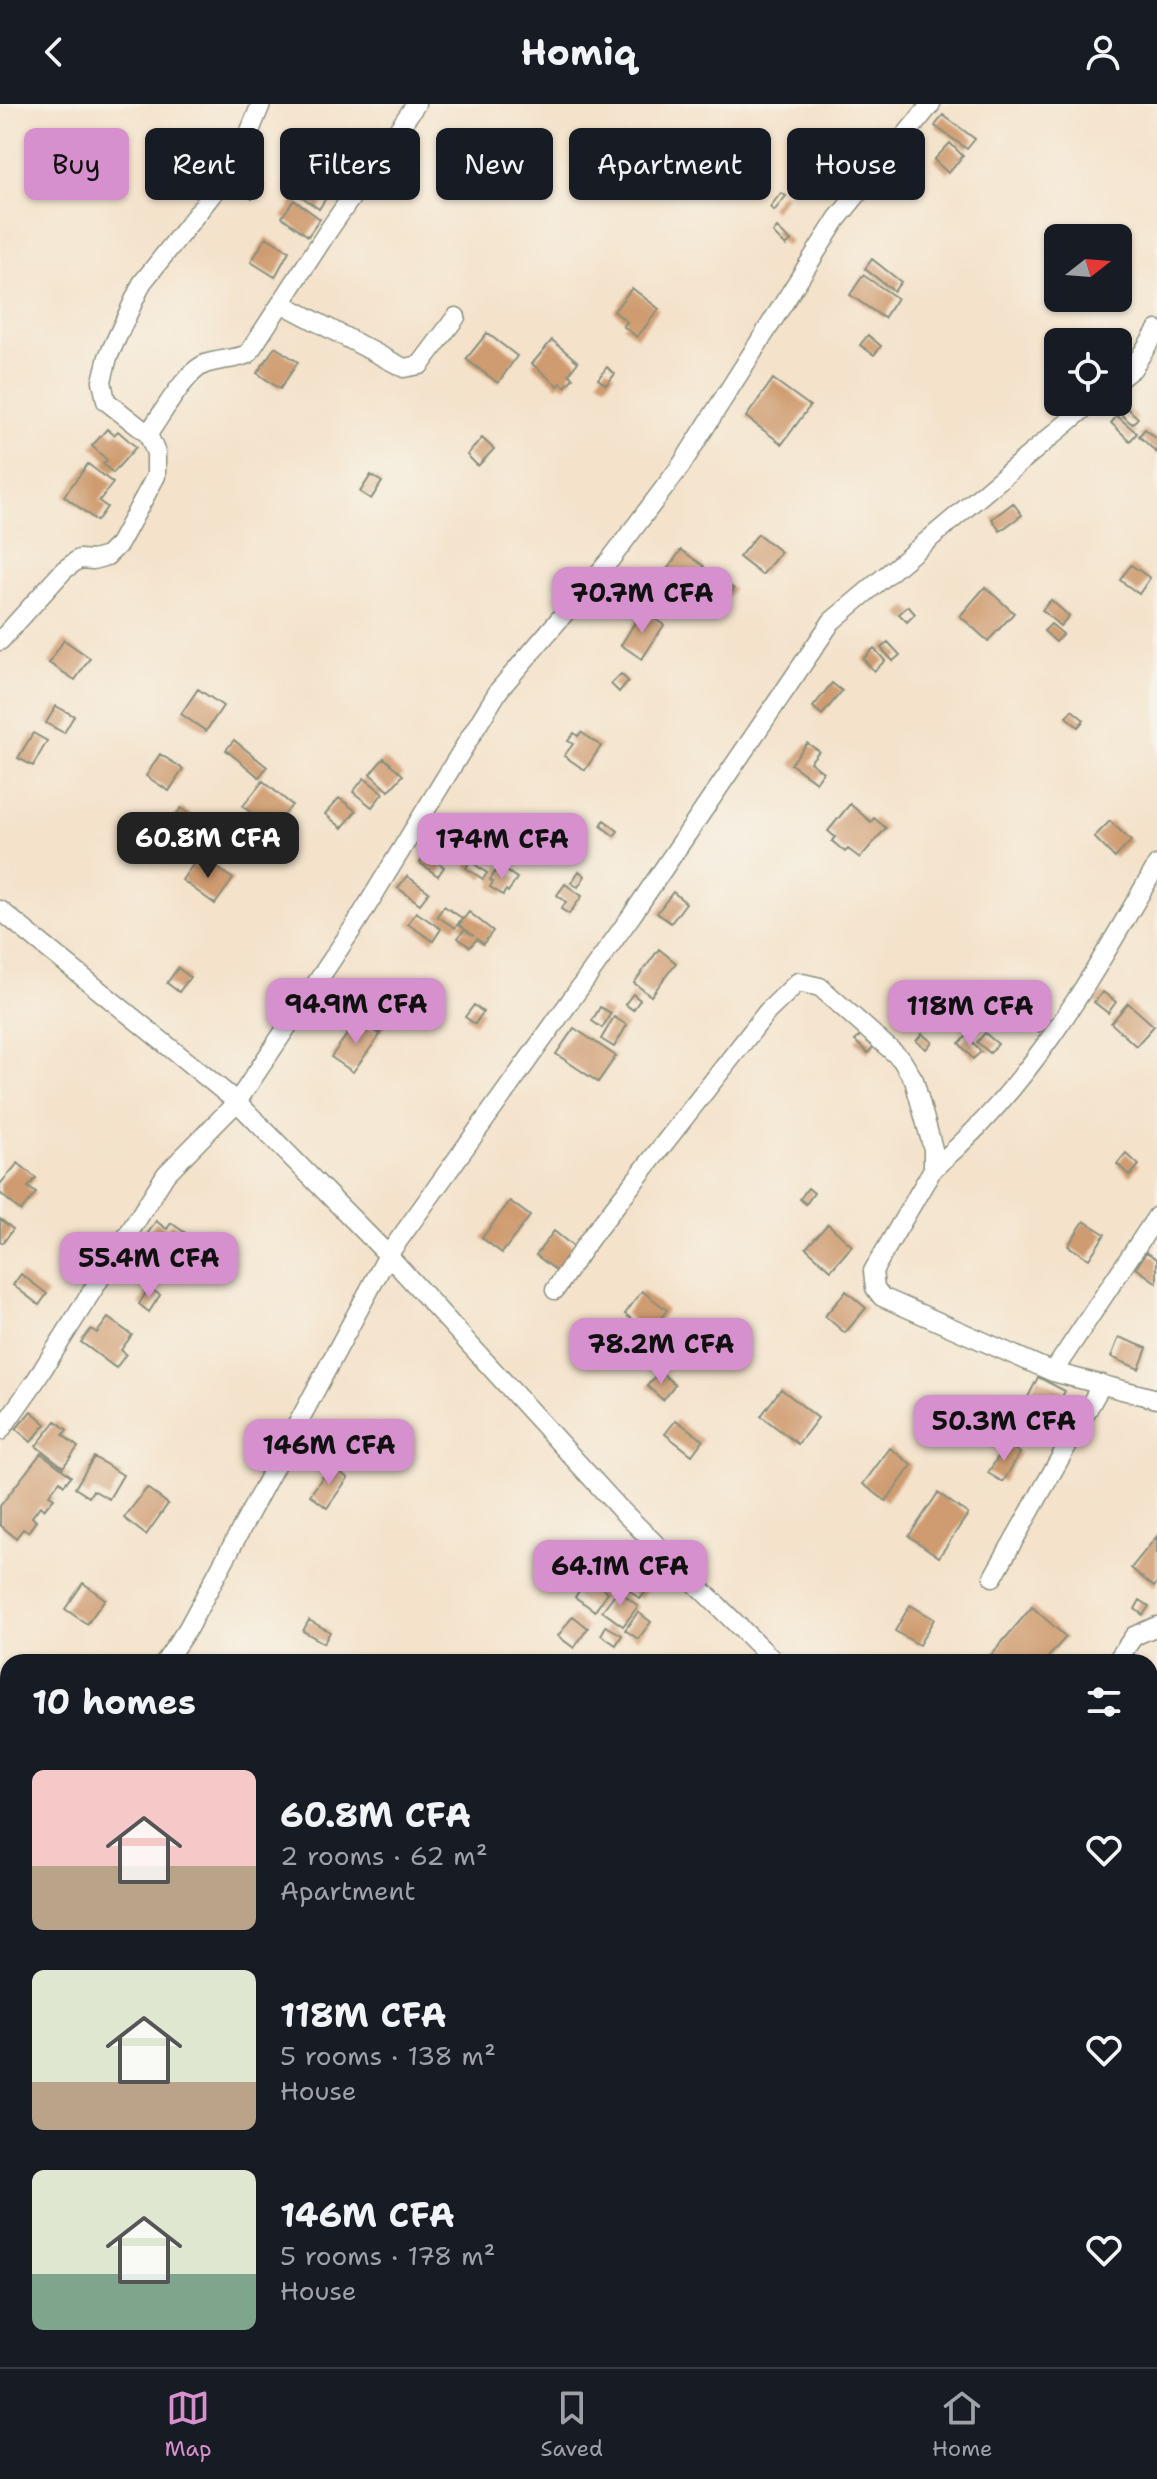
<!DOCTYPE html>
<html lang="en">
<head>
<meta charset="utf-8">
<style>
	:root { --surface:#171b24; --page:#20242c; --text:#f1f3f6; --muted:#9ea1a6; --line:#363941; --accent:#d690ce }
	body { margin:0; font-family:"Shantell Sans",sans-serif; background:var(--page); color:var(--text); height:100vh; display:flex; flex-direction:column; font-size:30px; white-space:nowrap }
	* { box-sizing:border-box; margin:0 }
	p { font-size:26px; color:var(--muted) }
	.icon { flex:none; width:44px; height:44px; fill:none; stroke:currentColor; stroke-width:2; stroke-linecap:round; stroke-linejoin:round }
	.map { position:relative; flex:1; overflow:hidden }
	.panel { position:absolute; left:0px; top:1550px; width:1158px; height:714px; display:flex; flex-direction:column; background:var(--surface); border-radius:24px 24px 0 0; box-shadow:0 2px 6px #0004 }
	.panel>* { flex:none }
	.guide { position:absolute; left:24px; top:24px; width:1110px; height:72px; display:flex; gap:16px }
	.needle { width:52px; rotate:73deg }
	.controls { position:absolute; left:1044px; top:120px; display:grid; gap:16px }
	.controls a { display:grid; place-items:center; width:88px; height:88px; border-radius:12px; background:var(--surface); box-shadow:0 2px 6px #0004; font-size:40px }
	.price { position:absolute; translate:-50% -68px; padding:0 18px; border-radius:16px; background:var(--accent); color:#111; font-size:26px; line-height:52px; filter:drop-shadow(0 2px 4px #0008) }
	.price::after { content:''; position:absolute; left:50%; top:48px; width:24px; height:18px; margin-left:-12px; background:inherit; clip-path:polygon(0 0,100% 0,50% 100%) }
	.price.active { background:#222; color:#fff }
	ul { padding:0; list-style:none }
	li { display:flex; align-items:center; gap:24px; height:200px; padding:0 32px }
	li span { display:grid; place-items:center; flex:none; width:224px; height:160px; border-radius:12px; color:#555 }
	li>.icon { margin-inline-start:auto }
	span .icon { width:96px; height:96px; fill:#fffc; stroke-width:1 }
	li b { font-size:34px }
	h2 { display:flex; justify-content:space-between; align-items:center; height:96px; padding:0 32px; font-size:34px }
	.chip { padding:0 28px; border-radius:12px; background:var(--surface); box-shadow:0 2px 6px #0004; font-size:28px; line-height:72px }
	.chip.active { background:var(--accent); color:#111 }
	header { display:flex; justify-content:space-between; align-items:center; height:104px; padding:0 32px; background:var(--surface); font-size:36px; font-weight:700 }
	.menu { display:flex; justify-content:space-around; align-items:center; height:112px; border-top:2px solid var(--line); background:var(--surface); font-size:22px; color:var(--muted) }
	.menu a { display:grid; justify-items:center; gap:4px }
	.menu .active { color:var(--accent) }
	.map>svg:first-child { display:block }
</style>
</head>
<body>
<header><svg class="icon" aria-label="back" viewBox="0 0 24 24"><path d="M15 5l-7 7 7 7"/></svg>Homiq<svg class="icon" aria-label="person" viewBox="0 0 24 24"><circle cx="12" cy="8" r="4"/><path d="M4 21q1-7 8-7t8 7"/></svg></header>
<div class="map">
<svg width="1157" height="2263" viewBox="0 0 1157 2263">
	<rect width="100%" height="100%" fill="#f7f3e8"/>
	<filter id="ink" filterUnits="userSpaceOnUse"><feTurbulence type="fractalNoise" baseFrequency=".0125" numOctaves="2"/><feDisplacementMap in="SourceGraphic" scale="16" xChannelSelector="R" yChannelSelector="G"/><feConvolveMatrix kernelMatrix="1 2 1 2 8 2 1 2 1" color-interpolation-filters="sRGB"/></filter>
	<filter id="wash" filterUnits="userSpaceOnUse"><feTurbulence type="fractalNoise" baseFrequency=".006" numOctaves="4" result="noise"/><feDisplacementMap in="SourceGraphic" scale="32" xChannelSelector="R" yChannelSelector="G"/><feGaussianBlur stdDeviation="1.8" result="paint"/><feColorMatrix in="noise" values="0 0 0 0 0 0 0 0 0 0 0 0 0 0 0 0 0 1.4 0 .05"/><feComposite in="paint" operator="in"/></filter>
	<g filter="url(#wash)">
		<rect width="100%" height="100%" fill="#f4e2ca"/>
		<g id="blocks">
			<!-- building -->
			<path fill="#cf9b70" d="M943,11L975,35L967,45L935,22Z
				M950,39L963,52L948,69L934,56Z
				M303,63L333,83L319,105L289,84Z
				M246,68L263,80L252,95L235,82Z
				M781,89L786,92L774,107L770,103Z
				M294,96L320,115L308,132L282,113Z
				M777,124L791,137L786,142L773,129Z
				M266,133L289,147L275,173L251,158Z
				M872,155L901,178L894,187L865,165Z
				M863,171L897,194L884,214L850,191Z
				M632,184L659,205L637,233L623,222L627,218L614,207Z
				M487,229L517,252L498,279L466,255Z
				M868,231L881,242L874,251L860,241Z
				M552,236L578,258L569,270L573,274L565,283L561,279L558,282L532,260Z
				M275,243L298,258L280,285L257,269Z
				M607,263L615,270L606,281L598,275Z
				M773,275L810,302L782,340L746,313Z
				M1122,299L1138,314L1132,320L1116,306Z
				M1117,312L1137,329L1130,337L1111,319Z
				M107,325L114,331L118,327L136,343L113,369L103,360L107,356L92,342Z
				M1145,325L1157,335V349L1139,332Z
				M482,334L494,345L478,362L467,351Z
				M88,360L113,379L99,397L107,403L97,417L64,392Z
				M371,371L382,378L371,395L360,388Z
				M1013,399L1022,411L1000,427L992,415Z
				M758,430L781,448L762,471L739,453Z
				M681,446L704,462L685,489L662,473Z
				M1131,461L1150,474L1139,490L1120,476Z
				M717,473L722,476L710,496L706,493Z
				M727,480L734,485L720,505L713,500Z
				M985,483L1014,509L988,537L960,512Z
				M1051,496L1069,512L1060,522L1042,506Z
				M908,502L915,510L907,518L899,510Z
				M642,507L664,521L642,555L621,541Z
				M1051,520L1063,530L1056,538L1044,527Z
				M64,536L90,554L75,576L49,559Z
				M888,538L900,551L893,557L881,544Z
				M874,544L885,557L874,567L863,555Z
				M621,570L628,577L619,588L611,580Z
				M832,579L842,587L822,611L813,603Z
				M198,585L223,602L206,627L181,610Z
				M56,602L74,612L64,629L46,619Z
				M1072,606L1084,616L1078,623L1066,613Z
				M581,628L601,642L585,666L564,652L573,640L568,637L574,629L578,632Z
				M33,629L47,637L33,662L18,654Z
				M234,636L267,663L259,673L226,646Z
				M807,639L819,647L810,658L823,668L816,678L791,660Z
				M160,650L183,665L169,687L146,672Z
				M384,654L403,671L389,687L370,670Z
				M364,674L383,689L372,703L353,688Z
				M263,677L292,701L272,726L243,702Z
				M339,694L356,707L342,724L325,710Z
				M850,700L871,718L874,714L886,724L860,754L848,745L845,748L832,737L835,733L828,727Z
				M181,704L198,715L186,733L169,721Z
				M604,716L618,727L614,732L601,722Z
				M1110,717L1131,737L1115,754L1094,733Z
				M488,741L501,751L495,760L482,750Z
				M426,750L444,763L438,772L420,759Z
				M200,751L233,775L215,800L182,776Z
				M470,757L487,769L483,775L466,764Z
				M499,762L517,774L508,788L506,786L503,791L490,783L493,778L490,776Z
				M579,767L585,772L578,783L571,779Z
				M407,772L429,788L420,800L398,784Z
				M565,780L582,792L569,810L561,805L566,798L557,791Z
				M673,788L686,799L671,819L657,809Z
				M444,802L462,814L455,824L437,812Z
				M416,808L441,825L433,837L408,820Z
				M469,808L493,827L483,840L477,835L470,843L458,834L464,826L474,832L459,821Z
				M659,845L676,859L651,892L634,879Z
				M178,864L190,873L179,888L167,879Z
				M979,883L1004,906L995,917L969,894Z
				M366,887L395,908L380,929L351,908Z
				M1103,888L1116,898L1108,909L1094,898Z
				M633,890L640,896L633,906L625,900Z
				M1128,899L1154,922L1136,942L1111,919Z
				M474,901L483,908L475,920L465,913Z
				M959,901L970,912L964,919L952,908Z
				M600,903L611,909L602,924L592,917Z
				M1038,904L1050,915L1039,928L1027,916Z
				M614,913L627,921L614,943L601,935Z
				M358,915L380,931L353,968L331,953Z
				M574,924L616,952L598,978L556,950Z
				M862,929L875,941L868,949L855,937Z
				M985,929L998,940L990,949L977,938Z
				M922,930L932,938L926,945L916,937Z
				M967,932L981,948L973,955L959,939Z
				M1126,1049L1139,1061L1130,1072L1117,1060Z
				M18,1059L36,1074L28,1083L36,1089L21,1107L0,1089V1080Z
				M808,1084L814,1089L806,1100L800,1095Z
				M510,1097L530,1112L502,1149L482,1134Z
				M0,1115L13,1125L3,1139L0,1137Z
				M156,1117L167,1125L171,1119L187,1130L183,1136L190,1141L174,1164L140,1141Z
				M1084,1117L1105,1130L1089,1155L1068,1142Z
				M828,1120L852,1142L831,1166L806,1144Z
				M554,1127L575,1144L557,1167L536,1151Z
				M1146,1148L1157,1155V1179L1136,1164Z
				M21,1170L47,1190L39,1201L13,1181Z
				M149,1184L160,1191L149,1208L139,1200Z
				M642,1187L667,1206L650,1229L625,1210Z
				M846,1187L866,1204L845,1229L825,1212Z
				M108,1214L132,1231L121,1246L126,1250L116,1264L81,1238L91,1225L97,1229Z
				M1119,1233L1147,1244L1139,1265L1111,1253Z
				M660,1267L675,1281L663,1296L647,1282Z
				M1038,1273L1065,1287L1041,1335L1014,1321Z
				M781,1285L818,1314L798,1340L761,1312Z
				M31,1307L46,1320L31,1338L16,1325Z
				M676,1316L703,1336L692,1351L665,1330Z
				M56,1317L67,1326L63,1331L78,1343L63,1363L36,1342Z
				M1006,1340L1020,1349L1003,1378L988,1369Z
				M890,1344L912,1361L886,1397L863,1380Z
				M41,1349L71,1372L64,1381L60,1377L49,1391L54,1394L44,1406L40,1402L32,1413L36,1417L28,1428L23,1425L16,1434L0,1421V1402Z
				M94,1353L123,1371L109,1395L93,1386L89,1393L75,1384Z
				M331,1362L348,1374L327,1404L310,1391Z
				M147,1384L168,1400L146,1431L124,1414Z
				M938,1389L968,1410L939,1453L909,1432Z
				M1157,1432V1479L1154,1483L1131,1464Z
				M641,1469L653,1479L640,1495L628,1485Z
				M588,1474L608,1488L595,1507L575,1493Z
				M83,1479L105,1495L87,1520L65,1505Z
				M618,1486L638,1502L623,1522L602,1507Z
				M1140,1496L1149,1502L1143,1511L1135,1505Z
				M910,1501L934,1515L919,1541L895,1527Z
				M1032,1503L1066,1533L1044,1558H985Z
				M638,1508L651,1518L638,1535L625,1526Z
				M573,1512L588,1524L574,1544L558,1532Z
				M309,1516L330,1528L324,1539L303,1527Z
				M606,1522L622,1531L616,1541L601,1531Z
				M8,1885V1916L0,1910V1895Z
				M1157,2135V2165L1150,2161V2146Z
				M8,2229V2256H11L6,2261L0,2255V2239Z
				M13,2256H37L31,2263H10L8,2261Z
				M628,2256H642L652,2263H622Z
				M675,2256H713L708,2263H684Z"/>
		</g>
	</g>
	<g filter="url(#ink)">
		<use href="#blocks" fill-opacity="0" stroke="#8a907f" stroke-width="2"/>
		<g fill="none" stroke-linecap="round" stroke-linejoin="round">
			<!-- street casing -->
			<g stroke="#8a907f" stroke-width="21">
				<path id="street" d="M281,199L404,264L420,261L456,213
					M1118,276L1133,264L1157,226
					M148,330C161,312 185,268 205,260C219,255 234,256 248,250L328,127L416,0
					M0,537L64,466L79,455L93,456L107,452L119,440L156,372V349L148,330L106,297L102,277L108,253L142,179L237,59L261,0
					M0,806L237,998L388,1151L619,1404L775,1558
					M933,1065C1033,980 1092,872 1157,761
					M555,1186L591,1133L767,908L798,878L820,883L901,955L914,976L933,1045V1065L873,1167L875,1184L882,1193L1053,1268L1157,1295
					M1053,1268L1157,1112
					M0,1327L36,1276L166,1070L237,998L357,818L499,586L610,456L680,363L837,115L931,0
					M993,1473L1102,1280
					M165,1558L188,1524L388,1151L632,811L832,517L1092,298
					M1116,1558L1134,1532L1157,1522
					M0,1797L8,1786
					M1150,1922L1157,1929
					M0,2001L2,1998
					M0,2222L8,2213
					M578,2263L583,2256"/>
			</g>
			<!-- street -->
			<use href="#street" stroke="#fff" stroke-width="18"/>
		</g>
	</g>
</svg>
<div class="controls">
<a><svg class="needle" viewBox="-14 -14 28 28"><path d="M0-13l5 13h-10z" fill="#e53935"/><path d="M0 13l5-13h-10z" fill="#9ea1a6"/></svg></a>
<a><svg class="icon" aria-label="locate" viewBox="0 0 24 24"><circle cx="12" cy="12" r="6"/><path d="M12 2v4M12 18v4M2 12h4M18 12h4"/></svg></a>
</div>
<b class="price" style="left:642px;top:531px">70.7M CFA</b>
<b class="price active" style="left:208px;top:776px">60.8M CFA</b>
<b class="price" style="left:502px;top:777px">174M CFA</b>
<b class="price" style="left:356px;top:942px">94.9M CFA</b>
<b class="price" style="left:970px;top:944px">118M CFA</b>
<b class="price" style="left:149px;top:1196px">55.4M CFA</b>
<b class="price" style="left:661px;top:1282px">78.2M CFA</b>
<b class="price" style="left:1004px;top:1359px">50.3M CFA</b>
<b class="price" style="left:329px;top:1383px">146M CFA</b>
<b class="price" style="left:620px;top:1504px">64.1M CFA</b>
<div class="guide">
<a class="chip active">Buy</a>
<a class="chip">Rent</a>
<a class="chip">Filters</a>
<a class="chip">New</a>
<a class="chip">Apartment</a>
<a class="chip">House</a>
</div>
<section class="panel">
<h2>10 homes<svg class="icon" aria-label="filters" viewBox="0 0 24 24"><path d="M4 7h16M4 17h16"/><circle cx="9" cy="7" r="2"/><circle cx="15" cy="17" r="2"/></svg></h2>
<ul>
<li><span style="background:linear-gradient(#f6c9c9 60%,#b9a48a 0)"><svg class="icon" aria-label="home" viewBox="0 0 24 24"><path d="M3 11l9-7 9 7M6 9v11h12V9"/></svg></span><div><b>60.8M CFA</b><p>2 rooms · 62 m²</p><p>Apartment</p></div><svg class="icon" aria-label="heart" viewBox="0 0 24 24"><path d="M12 20l-8-8c-3-5 5-10 8-4 3-6 11-1 8 4z"/></svg></li>
<li><span style="background:linear-gradient(#dfe7d0 70%,#b9a48a 0)"><svg class="icon" aria-label="home" viewBox="0 0 24 24"><path d="M3 11l9-7 9 7M6 9v11h12V9"/></svg></span><div><b>118M CFA</b><p>5 rooms · 138 m²</p><p>House</p></div><svg class="icon" aria-label="heart" viewBox="0 0 24 24"><path d="M12 20l-8-8c-3-5 5-10 8-4 3-6 11-1 8 4z"/></svg></li>
<li><span style="background:linear-gradient(#dfe7d0 65%,#7fa58c 0)"><svg class="icon" aria-label="home" viewBox="0 0 24 24"><path d="M3 11l9-7 9 7M6 9v11h12V9"/></svg></span><div><b>146M CFA</b><p>5 rooms · 178 m²</p><p>House</p></div><svg class="icon" aria-label="heart" viewBox="0 0 24 24"><path d="M12 20l-8-8c-3-5 5-10 8-4 3-6 11-1 8 4z"/></svg></li>
</ul>
</section>
</div>
<nav class="menu">
<a class="active"><svg class="icon" aria-label="map" viewBox="0 0 24 24"><path d="M3 6l6-2 6 2 6-2v14l-6 2-6-2-6 2zM9 4v14M15 6v14"/></svg>Map</a>
<a><svg class="icon" aria-label="saved" viewBox="0 0 24 24"><path d="M7 4h10v16l-5-4-5 4z"/></svg>Saved</a>
<a><svg class="icon" aria-label="home" viewBox="0 0 24 24"><path d="M3 11l9-7 9 7M6 9v11h12V9"/></svg>Home</a>
</nav>
</body>
</html>
